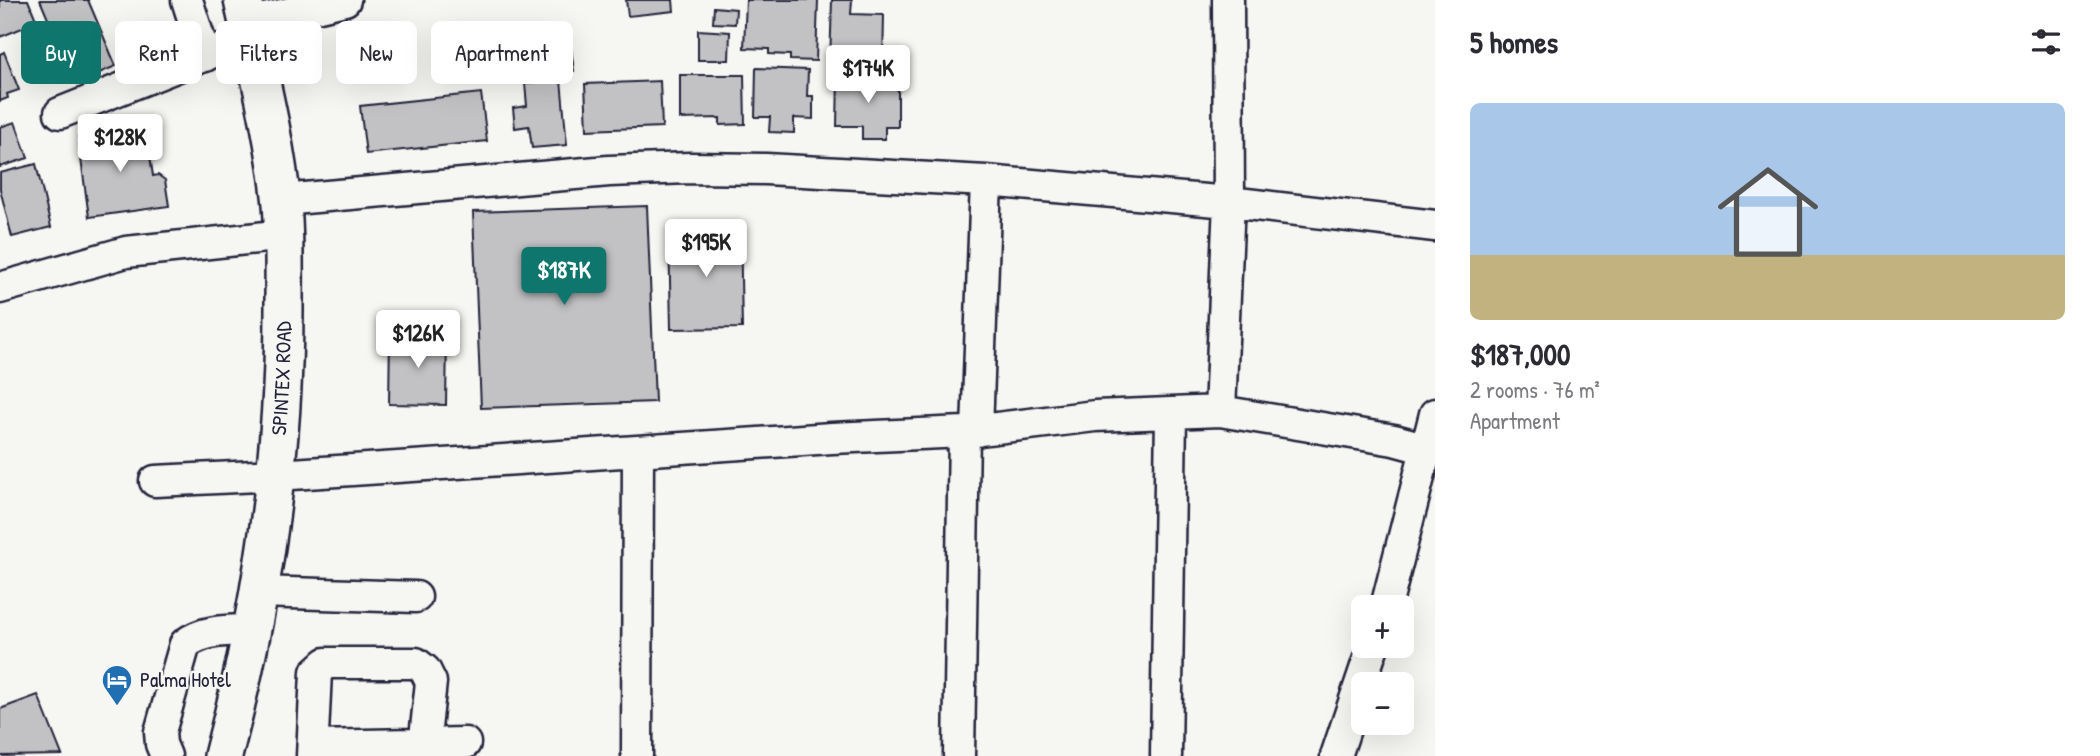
<!DOCTYPE html>
<html lang="en">
<head>
<meta charset="utf-8">
<style>
	:root { --surface:#fff; --page:#f7f7f7; --text:#2b2b33; --muted:#7c7c81; --accent:#0f766e }
	body { margin:0; font-family:"Patrick Hand",sans-serif; background:var(--page); color:var(--text); height:100vh; display:flex; flex-direction:column; font-size:26px; white-space:nowrap }
	* { box-sizing:border-box; margin:0 }
	p { font-size:23px; color:var(--muted) }
	.icon { flex:none; width:38px; height:38px; fill:none; stroke:currentColor; stroke-width:2; stroke-linecap:round; stroke-linejoin:round }
	.map { position:relative; flex:1; overflow:hidden }
	.drawer { display:flex; flex-direction:column; background:var(--surface); width:665px }
	.drawer>* { flex:none }
	.top-card { position:absolute; left:21px; top:21px; width:665px; height:63px; display:flex; gap:14px }
	.buttons { position:absolute; left:1351px; top:595px; display:grid; gap:14px }
	.buttons a { display:grid; place-items:center; width:63px; height:63px; border-radius:10px; background:var(--surface); box-shadow:0 7px 28px #0002; font-size:35px }
	.price { position:absolute; translate:-50% -60px; padding:0 16px; border-radius:7px; background:#fff; color:#222; font-size:23px; line-height:46px; filter:drop-shadow(0 2px 4px #0008) }
	.price::after { content:''; position:absolute; left:50%; top:42px; width:21px; height:16px; margin-left:-10px; background:inherit; clip-path:polygon(0 0,100% 0,50% 100%) }
	.price.active { background:var(--accent); color:#fff }
	ul { padding:0; list-style:none }
	li { display:grid; align-content:center; gap:14px; height:371px; padding:0 35px }
	li span { display:grid; place-items:center; height:217px; border-radius:10px; color:#555 }
	li>.icon { margin-inline-start:auto }
	span .icon { width:126px; height:126px; fill:#fffc; stroke-width:1 }
	li b { font-size:30px }
	h2 { display:flex; justify-content:space-between; align-items:center; height:84px; padding:0 35px; font-size:30px }
	.chip { padding:0 24px; border-radius:10px; background:var(--surface); box-shadow:0 7px 28px #0002; font-size:24px; line-height:63px }
	.chip.active { background:var(--accent); color:#fff }
	main { display:flex; flex:1; min-height:0 }
	.map>svg:first-child { display:block }
</style>
</head>
<body>
<main>
<div class="map">
<svg width="1435" height="756" viewBox="0 0 1435 756">
	<rect width="100%" height="100%" fill="#f6f6f2"/>
	<filter id="ink" filterUnits="userSpaceOnUse"><feTurbulence type="fractalNoise" baseFrequency=".0143" numOctaves="2"/><feDisplacementMap in="SourceGraphic" scale="14" xChannelSelector="R" yChannelSelector="G"/><feConvolveMatrix kernelMatrix="1 2 1 2 8 2 1 2 1" color-interpolation-filters="sRGB"/></filter>
	<g filter="url(#ink)">
		<!-- building -->
		<path fill="#c2c2c4" stroke="#22223b" stroke-width="2" d="M0,0H28L37,22L0,37Z
			M40,0H88L116,66L75,83Z
			M626,0H673L674,11L628,16Z
			M746,0H818L816,61L790,60V55L769,54V49L744,48Z
			M832,0H852L851,14L884,15L883,66L830,64Z
			M714,7L736,9L735,24L713,23Z
			M698,30L730,32L729,60H698Z
			M569,33L574,71L468,84L463,45Z
			M4,52L19,90L7,94L8,98L0,101V54Z
			M756,68L808,70L807,96H813V119L794,118V133L769,132L770,117H755Z
			M680,75H744L745,124L720,125V118L680,119Z
			M838,77L898,78V127H885V139H862V126H837Z
			M561,80L567,145L532,148L529,126L515,128L513,108L527,106L525,83Z
			M660,81L662,127L587,130L585,84Z
			M481,93L487,141L366,154L360,106Z
			M15,122L28,158L0,167V127Z
			M146,128L153,176L158,175L165,180L169,206L89,217L78,137Z
			M36,164L51,227L12,237L0,189V173Z
			M647,206L655,402L481,408L473,212Z
			M740,226L742,328L671,329L669,232H719V227Z
			M390,334L447,335L446,405L389,404Z
			M38,695L62,755L0,756V709Z"/>
		<g fill="none" stroke-linecap="round" stroke-linejoin="round">
			<!-- minor casing -->
			<g stroke="#22223b" stroke-width="35">
				<path id="minor" d="M187,0L205,56
					M248,23L345,0
					M60,113L251,37
					M282,200L609,171L690,168L766,169L986,181L1229,202L1435,226
					M0,288L126,252L285,235
					M1220,411L1229,202L1228,0
					M977,431L986,181
					M155,481L277,475L832,438L964,432L1095,416L1220,411L1394,440L1435,451
					M258,592L416,597
					M1386,607L1435,414
					M313,746L465,743
					M166,756L161,744L160,732L185,644C205,629 229,631 253,630
					M312,756L316,672L326,663H416L425,670L431,682L423,756
					M637,756L638,451
					M959,756L964,432
					M1166,756L1171,414
					M1336,756L1373,646"/>
			</g>
			<!-- major casing -->
			<g stroke="#22223b" stroke-width="42">
				<g id="major">
					<path id="s1" d="M223,756C261,611 284,460 284,310C284,274 285,239 282,204C275,135 257,67 243,0"/>
				</g>
			</g>
			<!-- minor -->
			<use href="#minor" stroke="#f6f6f2" stroke-width="30"/>
			<!-- major -->
			<use href="#major" stroke="#f6f6f2" stroke-width="37"/>
		</g>
	</g>
	<!-- icons -->
	<defs>
		<g id="hotel-pin" transform="scale(1.575)"><path d="M0 17L-7.5 6A9.5 9.5 0 1 1 7.5 6Z" fill="#1f6fb2" stroke="#f6f6f2"/><path d="M-6-4.5h1.5V1H6V5H4.5V3h-9V5H-6ZM-4 0a1.8 1.8 0 1 1 3.6 0ZM.5 0V-2.5h3Q6-2.5 6 0Z" fill="#fff"/></g>
	</defs>
	<g fill-rule="evenodd">
		<use href="#hotel-pin" x="117" y="680"/>
	</g>
	<g text-anchor="middle" stroke-width="5" stroke-linejoin="round" paint-order="stroke">
		<!-- street labels -->
		<g font-size="21" fill="#22223b" stroke="#f6f6f2">
			<text dy="7" stroke="none"><textPath href="#s1" startOffset="383">SPINTEX ROAD</textPath></text>
		</g>
		<!-- poi labels -->
		<g font-size="21" fill="#22223b" stroke="#f6f6f2" text-anchor="start">
			<text x="140" y="687">Palma Hotel</text>
		</g>
	</g>
</svg>
<div class="buttons">
<a>+</a>
<a>−</a>
</div>
<b class="price" style="left:868px;top:105px">$174K</b>
<b class="price" style="left:120px;top:174px">$128K</b>
<b class="price" style="left:706px;top:279px">$195K</b>
<b class="price active" style="left:564px;top:307px">$187K</b>
<b class="price" style="left:418px;top:370px">$126K</b>
<div class="top-card">
<a class="chip active">Buy</a>
<a class="chip">Rent</a>
<a class="chip">Filters</a>
<a class="chip">New</a>
<a class="chip">Apartment</a>
</div>
</div>
<section class="drawer">
<h2>5 homes<svg class="icon" aria-label="filters" viewBox="0 0 24 24"><path d="M4 7h16M4 17h16"/><circle cx="9" cy="7" r="2"/><circle cx="15" cy="17" r="2"/></svg></h2>
<ul>
<li><span style="background:linear-gradient(#a9c7e8 70%,#c2b280 0)"><svg class="icon" aria-label="home" viewBox="0 0 24 24"><path d="M3 11l9-7 9 7M6 9v11h12V9"/></svg></span><div><b>$187,000</b><p>2 rooms · 76 m²</p><p>Apartment</p></div></li>
</ul>
</section>
</main>
</body>
</html>
